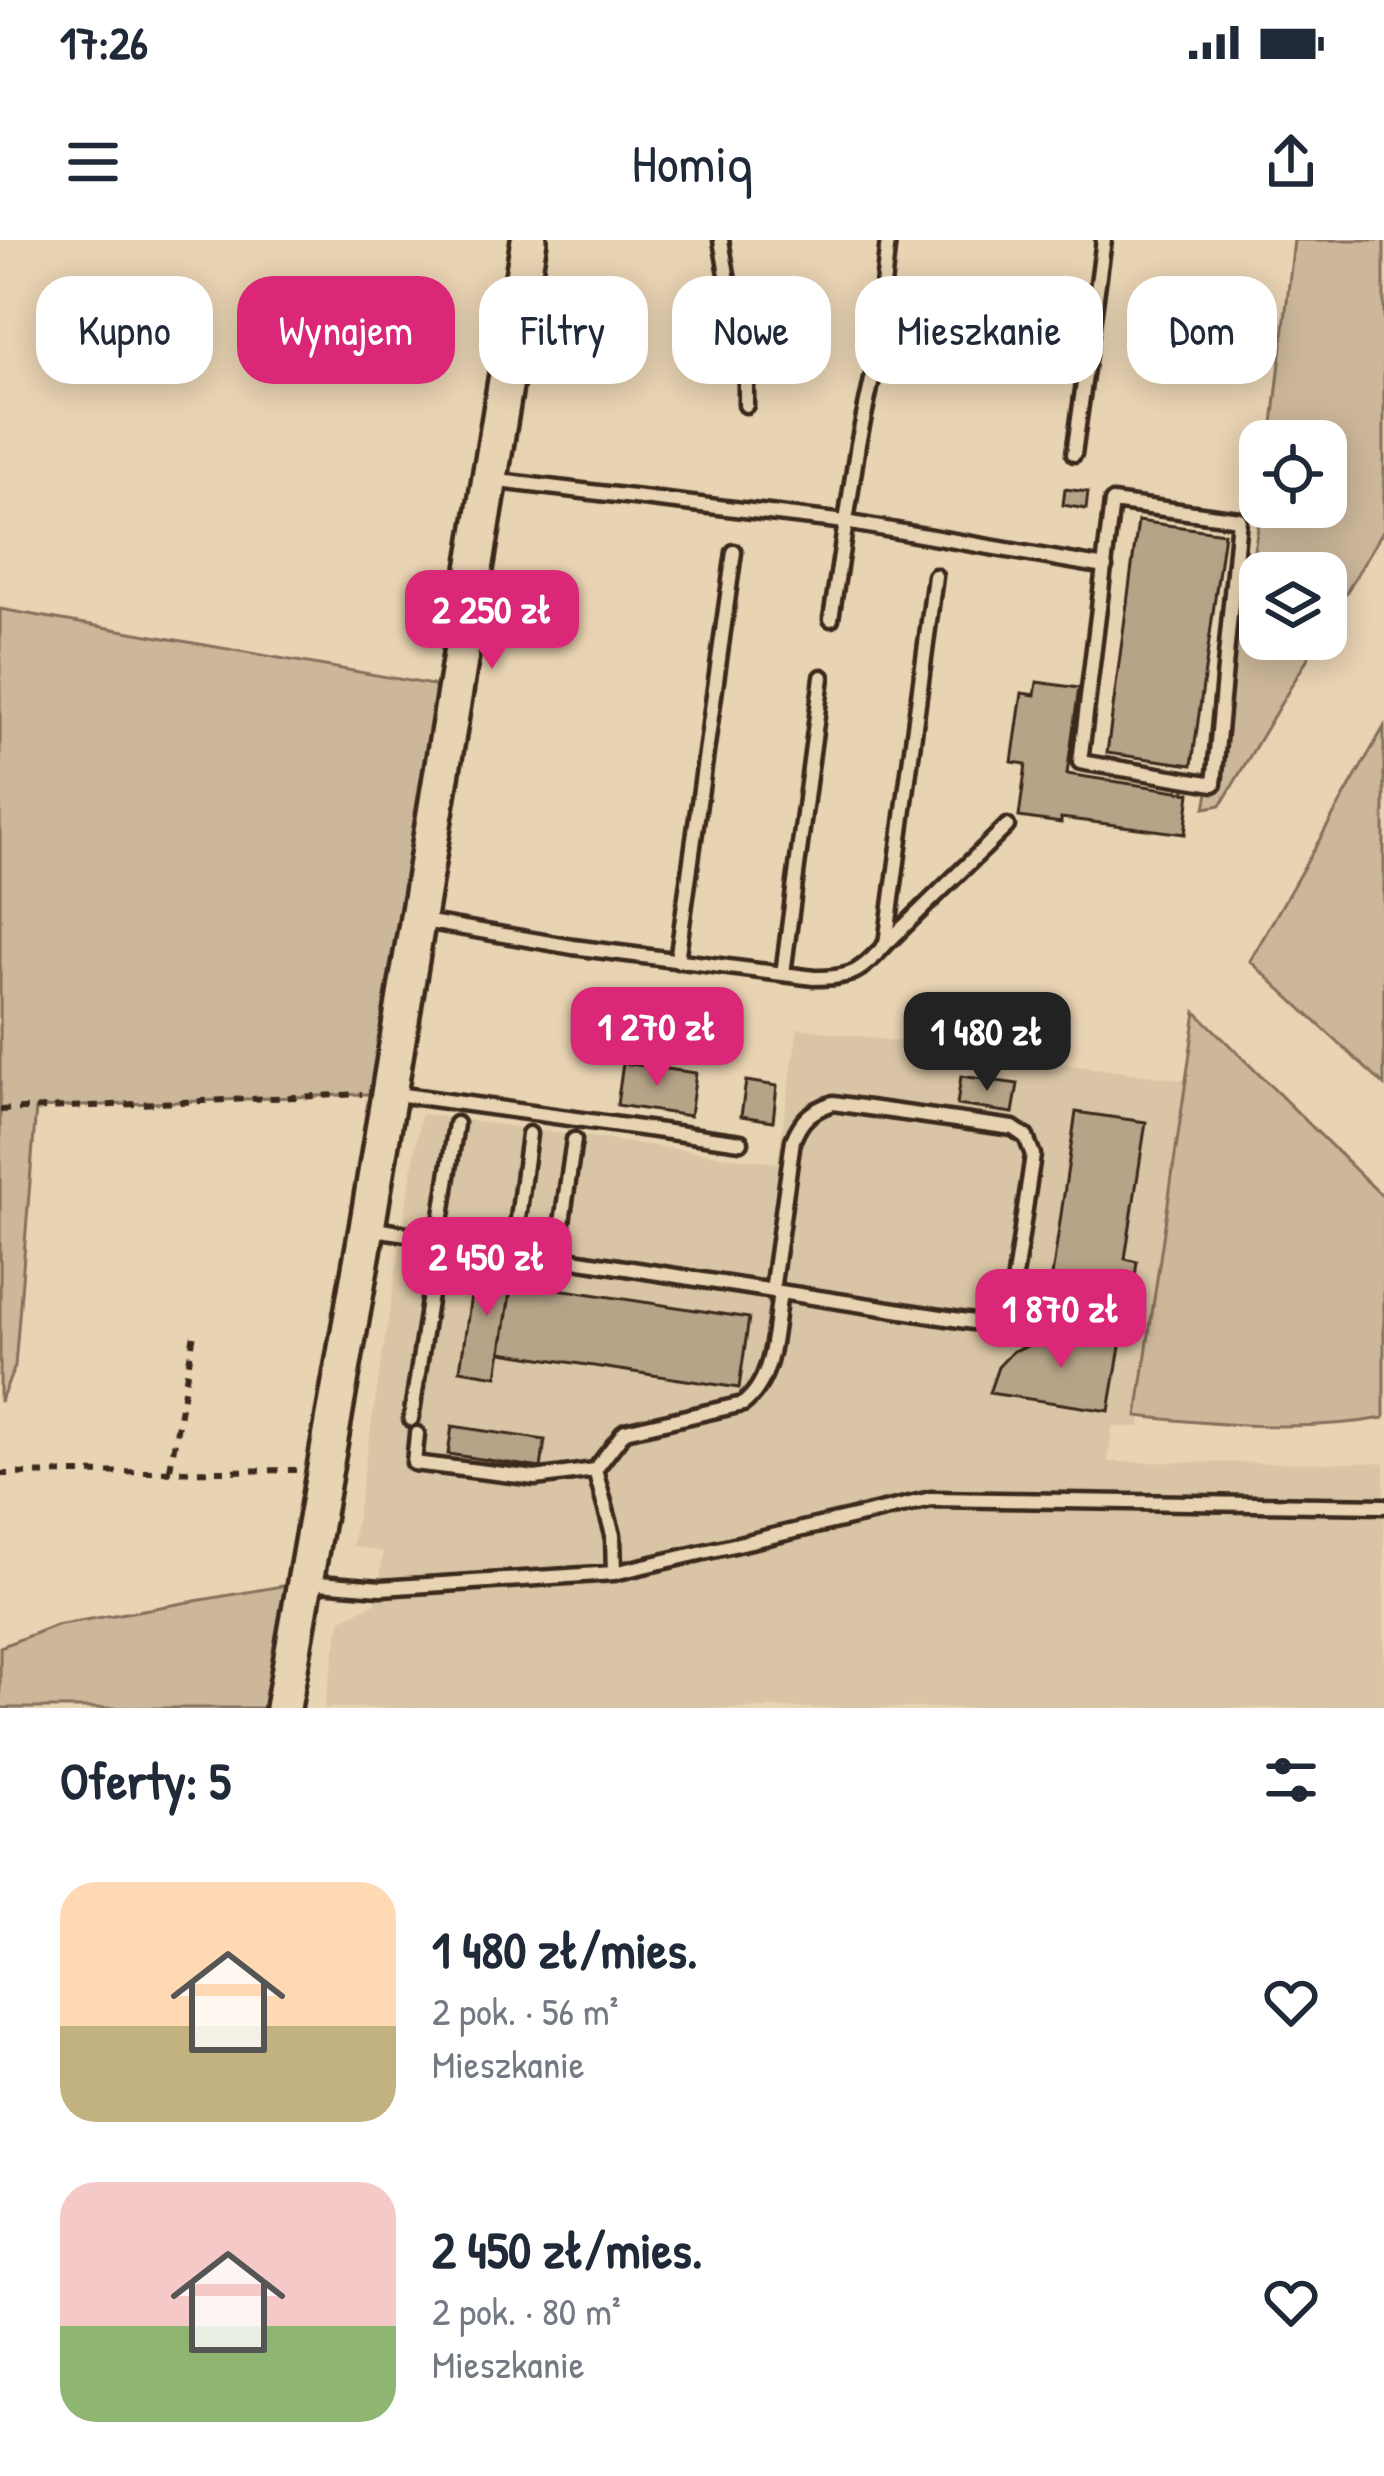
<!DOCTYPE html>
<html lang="pl">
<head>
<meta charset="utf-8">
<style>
	:root { --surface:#fff; --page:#f2f2f3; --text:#1f2937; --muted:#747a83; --accent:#db2777 }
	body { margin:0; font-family:"Patrick Hand",sans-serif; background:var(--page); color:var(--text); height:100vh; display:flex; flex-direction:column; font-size:45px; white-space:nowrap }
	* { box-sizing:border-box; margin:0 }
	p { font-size:39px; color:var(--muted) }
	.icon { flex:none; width:66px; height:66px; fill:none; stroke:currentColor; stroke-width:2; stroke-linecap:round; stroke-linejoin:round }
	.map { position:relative; height:1468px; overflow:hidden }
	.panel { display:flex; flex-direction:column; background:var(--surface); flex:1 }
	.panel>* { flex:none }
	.guide { position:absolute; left:36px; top:36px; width:1314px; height:108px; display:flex; gap:24px }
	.tools { position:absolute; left:1239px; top:180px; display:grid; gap:24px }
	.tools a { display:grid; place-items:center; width:108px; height:108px; border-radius:24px; background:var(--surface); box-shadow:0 6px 30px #0003; font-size:60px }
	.price { position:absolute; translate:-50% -102px; padding:0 27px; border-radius:24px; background:var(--accent); color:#fff; font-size:39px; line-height:78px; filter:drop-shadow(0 3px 6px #0008) }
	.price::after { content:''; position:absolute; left:50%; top:72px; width:36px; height:27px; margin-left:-18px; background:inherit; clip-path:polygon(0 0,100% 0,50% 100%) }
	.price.selected { background:#222; color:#fff }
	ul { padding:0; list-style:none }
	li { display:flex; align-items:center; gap:36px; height:300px; padding:0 60px }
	li span { display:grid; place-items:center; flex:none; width:336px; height:240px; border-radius:36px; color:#555 }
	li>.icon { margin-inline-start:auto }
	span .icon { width:144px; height:144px; fill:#fffc; stroke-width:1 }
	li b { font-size:51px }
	h2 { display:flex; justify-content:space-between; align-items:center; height:144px; padding:0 60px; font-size:51px }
	.tag { padding:0 42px; border-radius:36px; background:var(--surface); box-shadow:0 6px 30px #0003; font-size:42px; line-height:108px }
	.tag.selected { background:var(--accent); color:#fff }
	.status { display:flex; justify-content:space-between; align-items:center; height:84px; padding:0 60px; background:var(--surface); direction:ltr }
	.status svg { height:33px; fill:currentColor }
	header { display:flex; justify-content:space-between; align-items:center; height:156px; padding:0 60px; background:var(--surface); font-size:54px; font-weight:600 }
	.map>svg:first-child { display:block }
</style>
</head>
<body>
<div class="status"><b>17:26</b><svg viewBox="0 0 49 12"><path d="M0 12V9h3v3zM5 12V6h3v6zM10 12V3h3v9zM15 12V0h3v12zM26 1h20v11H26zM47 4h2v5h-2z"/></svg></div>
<header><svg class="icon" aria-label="menu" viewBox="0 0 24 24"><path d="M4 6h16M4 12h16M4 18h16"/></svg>Homiq<svg class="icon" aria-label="share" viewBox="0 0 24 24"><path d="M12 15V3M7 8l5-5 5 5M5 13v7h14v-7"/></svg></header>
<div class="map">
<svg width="1384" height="1468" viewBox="0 0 1384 1468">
	<rect width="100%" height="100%" fill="#e8d3b2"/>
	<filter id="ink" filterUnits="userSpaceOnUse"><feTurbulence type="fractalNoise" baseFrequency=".00833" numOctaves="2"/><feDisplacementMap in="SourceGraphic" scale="24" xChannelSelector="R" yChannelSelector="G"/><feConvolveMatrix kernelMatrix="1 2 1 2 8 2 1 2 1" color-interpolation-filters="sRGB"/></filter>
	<g filter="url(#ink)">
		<!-- built -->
		<path fill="#d9c5a5" d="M798,788L1191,841L1140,1187H1112L1108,1222L1384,1223V1468H324L341,1379L377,1362L383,1312L352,1306L421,874L777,923Z"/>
		<!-- green -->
		<path fill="#ccb79a" stroke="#84705c" stroke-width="3" d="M1294,0H1384V289L1326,387V333H1260V399H1319L1221,565L1205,568L1262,267H1326V201H1271Z
			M0,369L433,445L451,471L388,853L36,868L15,1126L0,1162Z
			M1384,487V845L1250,721Z
			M1196,772L1384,958V1178C1305,1192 1216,1185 1137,1176Z
			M305,1342L283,1468H0V1407L56,1385Z"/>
		<!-- building -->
		<path fill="#b7a488" stroke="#3b2a1e" stroke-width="3" d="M890,61L938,68L932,107L885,100Z
			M1065,249L1088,252L1086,269L1063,265Z
			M1138,281L1224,293L1192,525L1107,513Z
			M1037,442L1079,448L1067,534L1190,553L1185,594L1061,578V583L1019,577L1026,524L1012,522L1022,453L1035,455Z
			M623,823L696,833L690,876L617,865Z
			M961,836L1018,844L1013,873L957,865Z
			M746,841L777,846L773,881L741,876Z
			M1076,872L1146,882L1125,1019L1137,1022L1134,1045L1122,1044L1114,1102L1044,1091Z
			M476,1022L514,1027L497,1136L460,1130Z
			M512,1042L749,1078L739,1148L501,1112Z
			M1037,1089L1121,1101L1109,1171L989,1153L998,1127L1013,1111L1036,1103Z
			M452,1186L545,1200L541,1228L448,1214Z"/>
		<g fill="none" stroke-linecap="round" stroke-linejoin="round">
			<!-- service casing -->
			<g stroke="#3b2a1e" stroke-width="21">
				<path id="service" d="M721,0L746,143V165
					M874,130L929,132L938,122L945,90
					M1074,214L1104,0
					M490,240L845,282L1105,327
					M1112,262L1239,279L1214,544L1080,522Z
					M831,379L858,204L874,130L888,0
					M418,680L573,707L814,738C853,738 860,732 886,704L935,336
					M887,703L1007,586
					M677,721L734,312
					M783,734L822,437
					M389,853L741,902
					M368,988C569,1020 771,1050 973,1082C996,1075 1004,1064 1014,1043L1033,915L1026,897L1013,888L833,863C811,871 802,878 793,900L772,1051
					M514,1010L529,894
					M557,1017L574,900
					M411,1179L456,884
					M417,1194L414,1223L535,1238L595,1230
					M614,1333L613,1295L595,1230L625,1191L743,1164C775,1139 774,1090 780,1052
					M306,1342L381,1348L614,1333L931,1259L1384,1266"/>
			</g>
			<!-- tertiary casing -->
			<g stroke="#3b2a1e" stroke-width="42">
				<path id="tertiary" d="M283,1468L367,988L529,0"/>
			</g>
			<!-- path -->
			<path stroke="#3b2a1e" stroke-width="6" stroke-dasharray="9 9" stroke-linecap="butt" d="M0,870L362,854
				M170,1229L195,1088
				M0,1234L296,1230"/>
			<!-- service -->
			<use href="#service" stroke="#e8d3b2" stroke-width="12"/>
			<!-- tertiary -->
			<use href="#tertiary" stroke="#e8d3b2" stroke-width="33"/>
		</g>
	</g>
</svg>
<div class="tools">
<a><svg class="icon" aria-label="locate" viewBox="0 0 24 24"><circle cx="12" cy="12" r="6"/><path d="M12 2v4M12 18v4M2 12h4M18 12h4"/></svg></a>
<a><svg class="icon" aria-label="layers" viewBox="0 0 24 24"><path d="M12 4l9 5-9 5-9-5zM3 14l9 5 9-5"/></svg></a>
</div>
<b class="price" style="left:492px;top:432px">2 250 zł</b>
<b class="price" style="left:657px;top:849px">1 270 zł</b>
<b class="price selected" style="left:987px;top:854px">1 480 zł</b>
<b class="price" style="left:487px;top:1079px">2 450 zł</b>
<b class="price" style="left:1061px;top:1131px">1 870 zł</b>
<div class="guide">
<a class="tag">Kupno</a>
<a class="tag selected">Wynajem</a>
<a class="tag">Filtry</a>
<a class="tag">Nowe</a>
<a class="tag">Mieszkanie</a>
<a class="tag">Dom</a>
</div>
</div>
<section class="panel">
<h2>Oferty: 5<svg class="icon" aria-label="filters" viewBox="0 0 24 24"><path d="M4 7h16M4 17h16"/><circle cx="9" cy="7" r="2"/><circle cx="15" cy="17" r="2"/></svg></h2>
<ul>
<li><span style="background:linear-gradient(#ffd9b3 60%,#c2b280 0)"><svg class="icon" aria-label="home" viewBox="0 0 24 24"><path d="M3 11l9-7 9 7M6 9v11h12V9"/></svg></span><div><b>1 480 zł/mies.</b><p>2 pok. · 56 m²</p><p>Mieszkanie</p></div><svg class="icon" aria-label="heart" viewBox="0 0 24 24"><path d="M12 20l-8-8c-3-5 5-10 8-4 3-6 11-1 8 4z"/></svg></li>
<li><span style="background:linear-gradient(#f6c9c9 60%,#8fb573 0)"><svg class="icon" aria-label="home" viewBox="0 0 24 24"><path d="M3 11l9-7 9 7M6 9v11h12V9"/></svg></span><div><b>2 450 zł/mies.</b><p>2 pok. · 80 m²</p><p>Mieszkanie</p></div><svg class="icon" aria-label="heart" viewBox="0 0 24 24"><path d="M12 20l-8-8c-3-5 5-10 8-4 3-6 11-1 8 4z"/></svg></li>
</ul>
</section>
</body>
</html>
